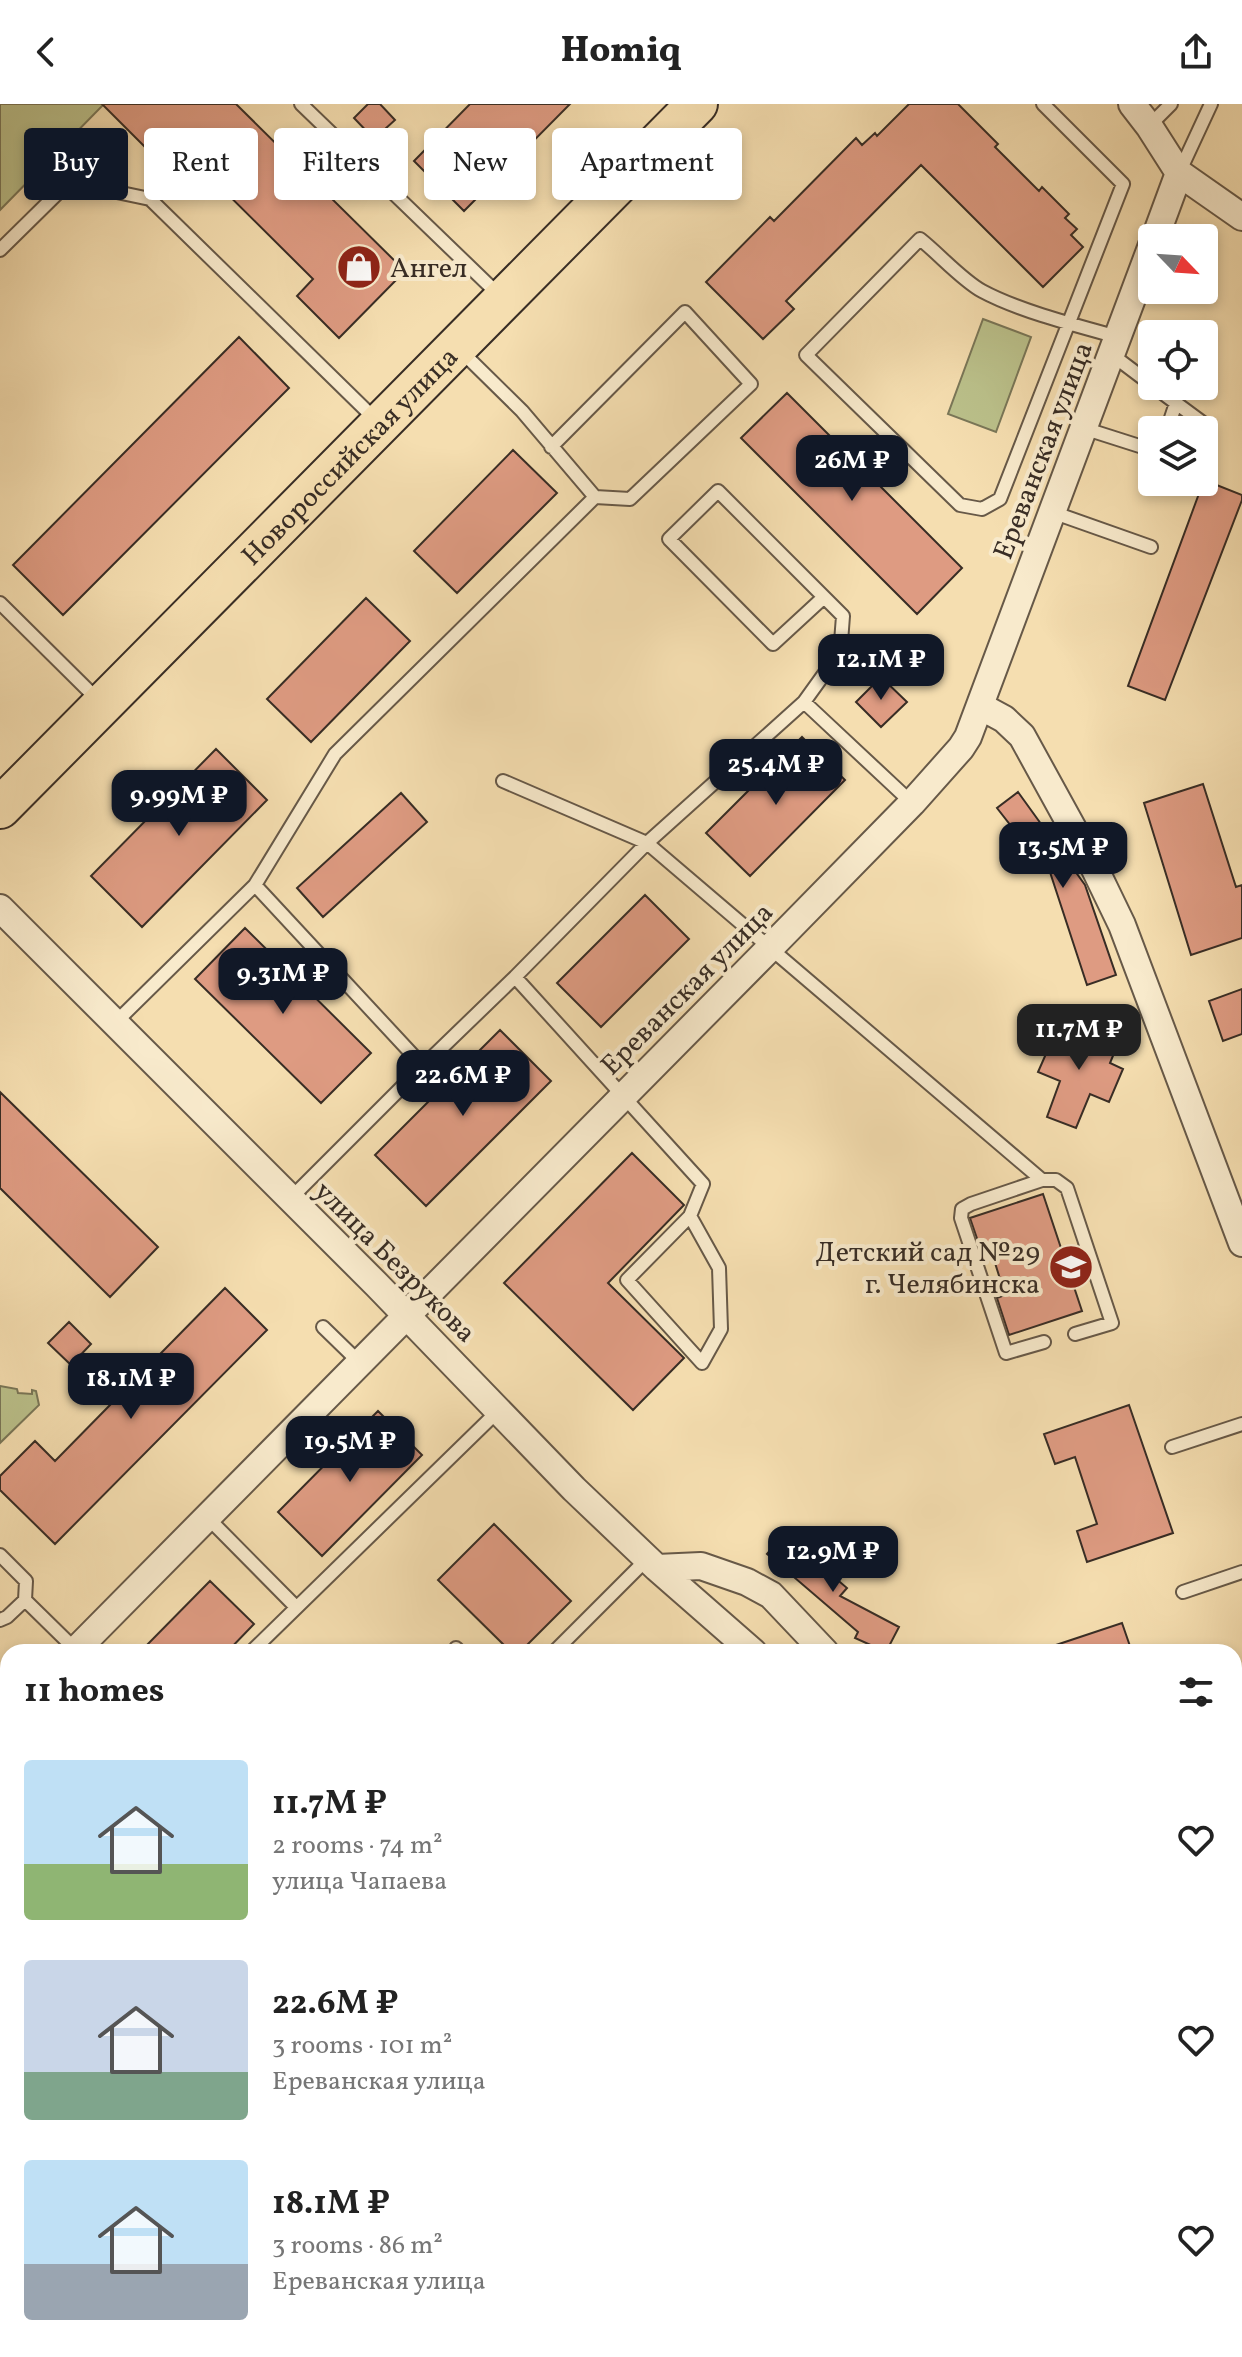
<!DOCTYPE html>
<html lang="en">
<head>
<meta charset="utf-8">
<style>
	:root { --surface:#fff; --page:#f6f6f6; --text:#222; --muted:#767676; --accent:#111827 }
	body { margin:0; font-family:Vollkorn,serif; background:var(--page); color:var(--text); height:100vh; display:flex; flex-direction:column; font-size:30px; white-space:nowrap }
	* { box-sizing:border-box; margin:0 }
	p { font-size:26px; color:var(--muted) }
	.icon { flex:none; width:44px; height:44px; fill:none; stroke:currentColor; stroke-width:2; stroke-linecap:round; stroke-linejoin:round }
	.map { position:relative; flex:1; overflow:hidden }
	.sheet { position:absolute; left:0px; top:1540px; width:1242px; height:714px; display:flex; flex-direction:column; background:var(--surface); border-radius:24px 24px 0 0; box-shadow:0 4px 12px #0003 }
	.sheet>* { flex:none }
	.top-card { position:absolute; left:24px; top:24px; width:800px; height:72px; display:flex; gap:16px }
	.needle { width:52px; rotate:115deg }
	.fabs { position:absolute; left:1138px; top:120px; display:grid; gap:16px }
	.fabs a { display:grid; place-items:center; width:80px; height:80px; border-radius:8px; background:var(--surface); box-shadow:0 4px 12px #0003; font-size:40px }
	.price { position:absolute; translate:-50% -68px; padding:0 18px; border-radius:16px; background:var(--accent); color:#fff; font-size:26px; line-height:52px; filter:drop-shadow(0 2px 4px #0008) }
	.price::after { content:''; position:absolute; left:50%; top:48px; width:24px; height:18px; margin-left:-12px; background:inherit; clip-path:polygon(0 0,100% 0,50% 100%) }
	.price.on { background:#222; color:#fff }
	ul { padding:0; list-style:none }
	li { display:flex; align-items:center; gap:24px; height:200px; padding:0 24px }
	li span { display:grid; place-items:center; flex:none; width:224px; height:160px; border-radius:8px; color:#555 }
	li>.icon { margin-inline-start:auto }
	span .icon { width:96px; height:96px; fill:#fffc; stroke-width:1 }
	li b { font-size:34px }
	h2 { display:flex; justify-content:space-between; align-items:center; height:96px; padding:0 24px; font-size:34px }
	.chip { padding:0 28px; border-radius:8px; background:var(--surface); box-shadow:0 4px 12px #0003; font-size:28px; line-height:72px }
	.chip.on { background:var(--accent); color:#fff }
	header { display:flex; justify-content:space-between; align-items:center; height:104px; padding:0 24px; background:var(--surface); font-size:36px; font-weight:800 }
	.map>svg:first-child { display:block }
</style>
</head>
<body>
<header><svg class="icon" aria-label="back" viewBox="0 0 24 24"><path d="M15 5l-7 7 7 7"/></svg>Homiq<svg class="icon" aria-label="share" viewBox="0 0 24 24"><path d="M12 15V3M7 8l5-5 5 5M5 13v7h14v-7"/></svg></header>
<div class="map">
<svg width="1242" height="2253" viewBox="0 0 1242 2253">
	<rect width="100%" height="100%" fill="#f5deb0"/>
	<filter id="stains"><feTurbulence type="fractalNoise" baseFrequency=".0025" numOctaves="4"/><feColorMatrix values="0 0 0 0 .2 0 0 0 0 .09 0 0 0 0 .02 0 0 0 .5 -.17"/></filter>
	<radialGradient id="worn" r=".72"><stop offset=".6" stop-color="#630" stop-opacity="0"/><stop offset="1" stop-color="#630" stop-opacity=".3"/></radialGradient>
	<!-- green -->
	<path fill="#bbc18b" stroke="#7a7758" stroke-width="2" d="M0,0H104L0,106Z
		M983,215L1031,233L996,328L948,310Z
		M0,1282L17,1285L18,1289L32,1290V1286L36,1287L39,1301L0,1339Z"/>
	<!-- building -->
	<path fill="#de9b82" stroke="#382d25" stroke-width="2" d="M102,0H236L405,167L339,234L297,192L313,175L170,33L153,51Z
		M368,0H380L395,16L374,35L354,14Z
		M470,0H570L464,107L414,57Z
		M909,0H958L998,40L995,43L1039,87L1042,83L1069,110L1065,114L1077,125L1071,131L1083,143L1043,183L921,61L786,197L794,205L763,235L706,178L770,113L774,117L856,34L862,41L875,29L877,32Z
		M239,233L289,284L63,511L13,461Z
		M787,289L962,464L917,510L741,334Z
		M513,346L557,389L457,489L414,447Z
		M1204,376L1242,391V396L1165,596L1128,582Z
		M366,494L410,537L311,638L267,595Z
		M881,573L907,598L881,623L856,598Z
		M802,633L845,676L750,772L706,729Z
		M216,645L267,696L142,823L91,772Z
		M1203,680L1236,783L1242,781V834L1191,851L1144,699Z
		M1018,688L1085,781L1116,871L1087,881L1048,762L1040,767L1024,743L1026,741L997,704Z
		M401,689L427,718L323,813L297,784Z
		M645,791L689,835L601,923L557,879Z
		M245,824L371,949L321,999L195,875Z
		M1242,885V930L1223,937L1209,897Z
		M1060,918L1117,942L1110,959L1123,965L1109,998L1090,990L1076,1024L1047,1013L1060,977L1038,968Z
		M500,926L551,977L426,1102L375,1051Z
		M0,988L158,1143L110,1193L0,1084Z
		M632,1049L684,1101L608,1179L684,1254L633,1306L504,1179Z
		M1043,1090L1082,1207L1009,1231L997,1194L1005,1191L991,1146L982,1149L970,1114Z
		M225,1184L267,1226L55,1440L0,1386V1372L35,1337L55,1357Z
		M69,1218L91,1240L71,1261L48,1239Z
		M1129,1301L1173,1429L1087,1458L1077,1427L1097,1420L1075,1353L1055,1360L1044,1330Z
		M378,1307L422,1351L322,1452L278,1408Z
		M494,1420L571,1497L520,1548H511L438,1476Z
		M784,1430L847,1484L840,1492L899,1523L886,1548L855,1534L858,1528L767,1450Z
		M210,1477L254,1520L227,1548H140Z
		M1122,1519L1132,1548H1051L1050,1543Z"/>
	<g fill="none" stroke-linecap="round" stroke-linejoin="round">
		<!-- service casing -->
		<g stroke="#675948" stroke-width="16">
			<path id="service" d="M301,0L500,192
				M1043,0L1123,80L1000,395L982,405L960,401L806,251L920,135C939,150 962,176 982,187C1019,207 1078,222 1118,233
				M1149,22L1171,0
				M1179,69L1211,0
				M0,146L69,78L150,95L377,317
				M459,245L522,307L595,393
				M1111,250L1152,281
				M1153,282L1203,319
				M1083,324L1152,346
				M1167,326L1176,299
				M551,343L685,208L751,280L630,395L595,393L335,650L255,781L423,962L515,873L647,739L804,598L827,566L841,538L843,512L718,387L669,435L773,540L824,493
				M1052,408L1151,443
				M0,499L100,598
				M804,598L912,699
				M503,677L647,739L1042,1076H1056L1067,1084L1112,1219L1075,1230
				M515,873L703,1080L690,1112L627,1176L702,1259L721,1225L719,1164L690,1112
				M116,918L255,781
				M1042,1076L971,1100L962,1105L961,1114L1006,1249L1044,1238
				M290,1095L423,962
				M323,1223L360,1259
				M1172,1343L1242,1320
				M207,1413L296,1503
				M0,1451L26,1477L25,1496L76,1546
				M1183,1488L1242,1468
				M0,1516L7,1513L25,1496
				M456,1544L460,1548
				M251,1548L499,1306
				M554,1548L647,1455
				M0,1965L8,1973
				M0,2037L8,2029
				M0,2209L8,2217
				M37,2246L45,2253
				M309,2246L321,2253
				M538,2246L545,2253
				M648,2253L655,2246"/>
		</g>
		<!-- minor casing -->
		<g stroke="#675948" stroke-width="30">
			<path id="minor" d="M1132,0L1149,22L1179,69L1242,113
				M1155,134L1179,69
				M980,602L1004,615L1022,632L1094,763L1122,821L1242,1139
				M0,804L377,1181L574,1385L657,1464L753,1548
				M657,1464L701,1462L747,1478L771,1491L825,1548
				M74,1548L769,845L912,699L961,644L968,633L1152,141
				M0,1623L8,1615
				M1234,2190L1242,2186
				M1224,2246L1226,2253
				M865,2253L872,2246"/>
		</g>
		<!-- primary casing -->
		<g stroke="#382d25" stroke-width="44">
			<g id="primary">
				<path id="s1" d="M0,704L697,0"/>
			</g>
		</g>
		<!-- service -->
		<use href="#service" stroke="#f8eacc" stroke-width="12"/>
		<!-- minor -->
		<use href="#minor" stroke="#f8eacc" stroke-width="26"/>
		<!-- primary -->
		<use href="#primary" stroke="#f5deb0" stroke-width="40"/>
	</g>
	<!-- icons -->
	<defs>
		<g id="shop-disc" transform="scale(2.3)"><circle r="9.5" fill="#8f2418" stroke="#f8eacc"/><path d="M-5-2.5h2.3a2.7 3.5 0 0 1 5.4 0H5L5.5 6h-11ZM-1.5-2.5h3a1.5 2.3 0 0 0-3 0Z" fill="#fff"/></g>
		<g id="school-disc" transform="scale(2.3)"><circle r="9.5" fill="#8f2418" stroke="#f8eacc"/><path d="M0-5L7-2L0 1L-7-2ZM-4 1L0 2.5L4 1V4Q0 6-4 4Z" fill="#fff"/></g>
	</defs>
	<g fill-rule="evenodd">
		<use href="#shop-disc" x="359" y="163"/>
		<use href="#school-disc" x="1071" y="1163"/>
	</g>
	<g text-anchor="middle" stroke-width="8" stroke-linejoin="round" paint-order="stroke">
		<!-- poi labels -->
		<g font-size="28" fill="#382d25" stroke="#f8eacc" text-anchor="start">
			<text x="390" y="173">Ангел</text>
			<text x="1040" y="1157" text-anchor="end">Детский сад №29<tspan x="1040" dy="32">г. Челябинска</tspan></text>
		</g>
		<!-- street labels -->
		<g font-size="28" fill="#382d25" stroke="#f8eacc">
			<text transform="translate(1042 346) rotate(-69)" y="10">Ереванская улица</text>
			<text dy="10" stroke="none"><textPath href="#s1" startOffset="496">Новороссийская улица</textPath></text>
			<text transform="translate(686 884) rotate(-45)" y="10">Ереванская улица</text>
			<text transform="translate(396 1157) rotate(45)" y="10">улица Безрукова</text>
		</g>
	</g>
	<rect width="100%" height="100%" filter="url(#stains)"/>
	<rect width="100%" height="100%" fill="url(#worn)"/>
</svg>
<div class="fabs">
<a><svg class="needle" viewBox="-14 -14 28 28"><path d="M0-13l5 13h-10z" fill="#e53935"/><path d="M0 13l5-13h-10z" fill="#767676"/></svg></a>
<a><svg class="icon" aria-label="locate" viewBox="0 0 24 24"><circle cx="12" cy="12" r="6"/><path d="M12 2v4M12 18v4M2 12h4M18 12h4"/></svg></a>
<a><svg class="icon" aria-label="layers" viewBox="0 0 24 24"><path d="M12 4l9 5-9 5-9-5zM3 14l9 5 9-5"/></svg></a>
</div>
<b class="price" style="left:852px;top:399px">26M ₽</b>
<b class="price" style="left:881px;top:598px">12.1M ₽</b>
<b class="price" style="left:776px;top:703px">25.4M ₽</b>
<b class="price" style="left:179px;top:734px">9.99M ₽</b>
<b class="price" style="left:1063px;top:786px">13.5M ₽</b>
<b class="price" style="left:283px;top:912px">9.31M ₽</b>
<b class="price on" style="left:1079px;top:968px">11.7M ₽</b>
<b class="price" style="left:463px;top:1014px">22.6M ₽</b>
<b class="price" style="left:131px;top:1317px">18.1M ₽</b>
<b class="price" style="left:350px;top:1380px">19.5M ₽</b>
<b class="price" style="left:833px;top:1490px">12.9M ₽</b>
<div class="top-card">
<a class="chip on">Buy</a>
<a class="chip">Rent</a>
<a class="chip">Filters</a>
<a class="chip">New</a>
<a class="chip">Apartment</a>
</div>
<section class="sheet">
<h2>11 homes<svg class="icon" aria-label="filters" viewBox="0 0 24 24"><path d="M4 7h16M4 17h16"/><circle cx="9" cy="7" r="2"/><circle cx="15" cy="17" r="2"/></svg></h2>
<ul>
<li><span style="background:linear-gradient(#bfe0f5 65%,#8fb573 0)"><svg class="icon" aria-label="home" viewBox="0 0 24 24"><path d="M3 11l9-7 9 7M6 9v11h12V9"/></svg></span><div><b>11.7M ₽</b><p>2 rooms · 74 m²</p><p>улица Чапаева</p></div><svg class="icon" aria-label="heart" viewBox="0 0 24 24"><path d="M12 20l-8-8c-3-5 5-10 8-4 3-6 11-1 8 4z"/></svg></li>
<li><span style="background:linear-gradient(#c9d6e8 70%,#7fa58c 0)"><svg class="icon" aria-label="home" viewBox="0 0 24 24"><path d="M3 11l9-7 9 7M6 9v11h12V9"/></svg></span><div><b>22.6M ₽</b><p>3 rooms · 101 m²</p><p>Ереванская улица</p></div><svg class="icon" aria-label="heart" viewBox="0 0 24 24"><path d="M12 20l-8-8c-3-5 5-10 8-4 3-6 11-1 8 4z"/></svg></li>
<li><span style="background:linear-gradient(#bfe0f5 65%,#9aa5b1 0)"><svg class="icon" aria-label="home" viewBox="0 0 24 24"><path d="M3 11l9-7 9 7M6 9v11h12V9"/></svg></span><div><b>18.1M ₽</b><p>3 rooms · 86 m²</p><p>Ереванская улица</p></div><svg class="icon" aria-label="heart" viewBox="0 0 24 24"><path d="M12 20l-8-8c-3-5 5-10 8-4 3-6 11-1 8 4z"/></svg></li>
</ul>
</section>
</div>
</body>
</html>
